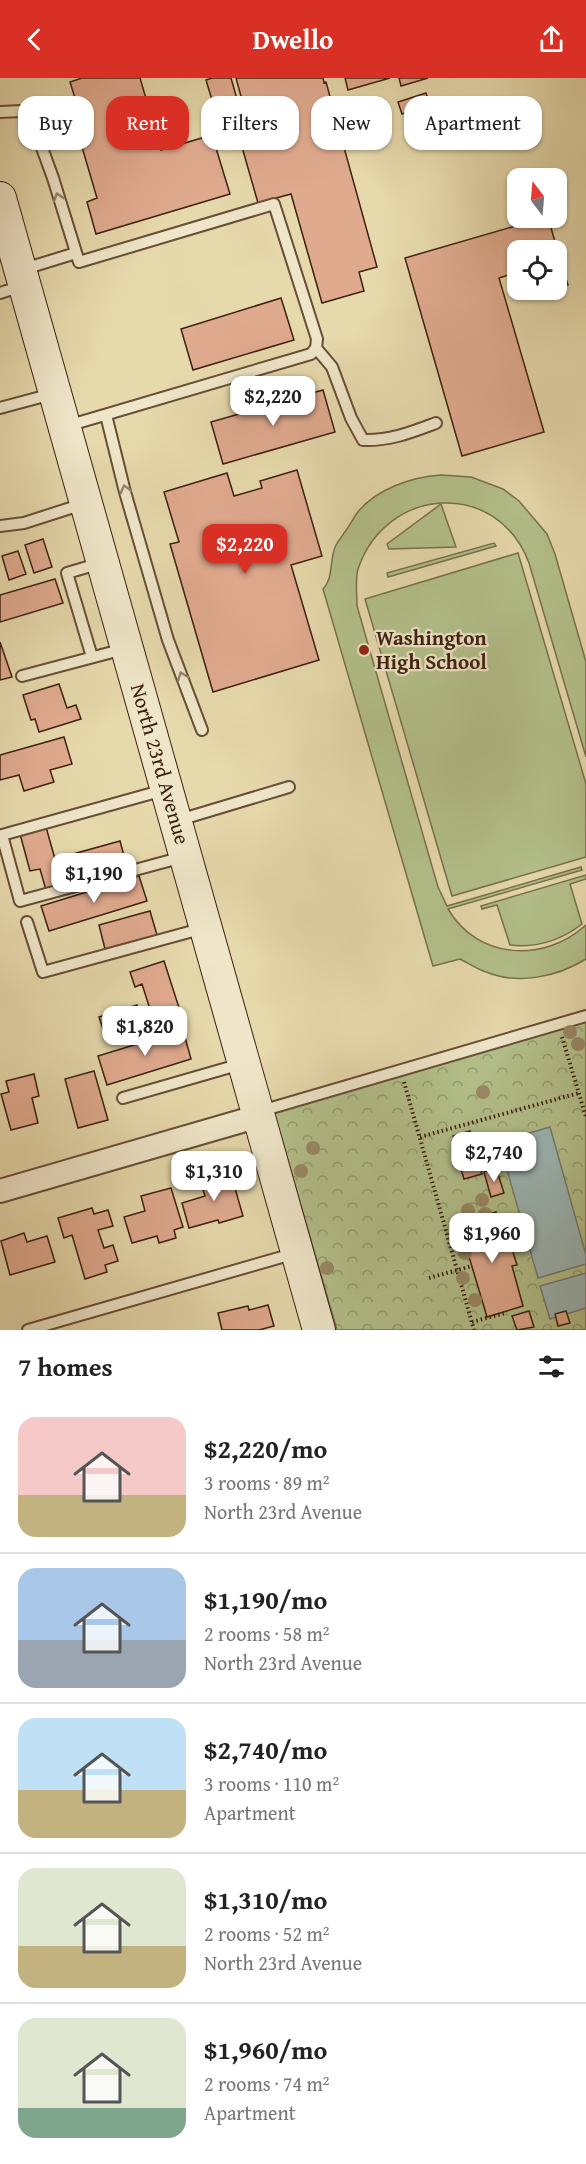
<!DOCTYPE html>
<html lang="en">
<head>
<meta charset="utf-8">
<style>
	:root { --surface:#fff; --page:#f2f2f2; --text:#222; --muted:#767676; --line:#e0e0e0; --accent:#d93025 }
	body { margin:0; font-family:"Gentium Book Plus",serif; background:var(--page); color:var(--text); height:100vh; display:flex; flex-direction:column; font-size:22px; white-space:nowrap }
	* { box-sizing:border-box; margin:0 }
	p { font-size:20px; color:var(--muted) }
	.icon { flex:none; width:33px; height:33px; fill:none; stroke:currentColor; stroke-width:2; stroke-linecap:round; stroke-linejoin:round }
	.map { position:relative; height:1252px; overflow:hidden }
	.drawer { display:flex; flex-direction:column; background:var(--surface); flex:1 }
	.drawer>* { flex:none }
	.hud { position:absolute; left:18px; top:18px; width:550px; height:54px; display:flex; gap:12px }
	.needle { width:39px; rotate:344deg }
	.buttons { position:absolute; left:507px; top:90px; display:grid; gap:12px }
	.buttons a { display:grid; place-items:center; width:60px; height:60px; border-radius:12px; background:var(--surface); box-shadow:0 2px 4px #0004; font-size:30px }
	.price { position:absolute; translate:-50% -51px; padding:0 14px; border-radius:12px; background:#fff; color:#222; font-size:20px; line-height:39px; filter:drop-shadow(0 2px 3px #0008) }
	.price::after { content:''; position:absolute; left:50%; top:36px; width:18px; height:14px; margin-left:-9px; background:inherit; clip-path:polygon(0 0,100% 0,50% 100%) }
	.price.active { background:var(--accent); color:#fff }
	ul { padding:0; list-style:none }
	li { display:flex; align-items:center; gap:18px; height:150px; padding:0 18px }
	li+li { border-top:2px solid var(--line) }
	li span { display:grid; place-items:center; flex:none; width:168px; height:120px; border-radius:18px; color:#555 }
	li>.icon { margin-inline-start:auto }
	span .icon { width:72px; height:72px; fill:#fffc; stroke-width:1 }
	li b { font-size:26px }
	h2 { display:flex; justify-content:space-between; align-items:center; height:72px; padding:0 18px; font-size:26px }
	.pill { padding:0 21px; border-radius:18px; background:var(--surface); box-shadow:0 2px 4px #0004; font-size:21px; line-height:54px }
	.pill.active { background:var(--accent); color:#fff }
	header { display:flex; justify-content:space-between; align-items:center; height:78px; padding:0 18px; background:var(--accent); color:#fff; font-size:27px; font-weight:700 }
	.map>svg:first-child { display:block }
</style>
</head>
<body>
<header><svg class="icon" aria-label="back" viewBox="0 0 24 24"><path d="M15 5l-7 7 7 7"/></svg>Dwello<svg class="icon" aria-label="share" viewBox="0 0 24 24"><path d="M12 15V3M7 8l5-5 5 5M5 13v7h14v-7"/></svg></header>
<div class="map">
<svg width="586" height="1252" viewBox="0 0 586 1252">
	<defs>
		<pattern id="forest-crowns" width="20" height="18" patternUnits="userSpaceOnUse" patternTransform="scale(1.5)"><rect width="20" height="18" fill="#b3c08b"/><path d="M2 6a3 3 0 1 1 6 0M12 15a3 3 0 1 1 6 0" fill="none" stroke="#939c70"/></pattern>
	</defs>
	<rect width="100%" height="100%" fill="#e6d9ac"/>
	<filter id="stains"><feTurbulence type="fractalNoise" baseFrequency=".00333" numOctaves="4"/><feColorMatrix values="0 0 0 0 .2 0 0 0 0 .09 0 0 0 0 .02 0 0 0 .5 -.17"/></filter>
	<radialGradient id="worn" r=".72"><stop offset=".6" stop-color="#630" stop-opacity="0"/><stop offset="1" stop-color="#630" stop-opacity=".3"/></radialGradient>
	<!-- grass -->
	<path fill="#b3c08b" stroke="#78704e" stroke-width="1.5" d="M441,397L471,399L503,411L519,423L547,456L555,476L586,584V679L529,485C497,400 386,408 358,491C355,501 357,517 357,528L438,809L447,828L581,789L582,792L448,831C478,882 544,885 586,847V881C557,899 518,907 486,894C477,891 468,885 460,881L433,888L323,511C334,500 329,481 336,467C338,463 342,459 344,455C349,449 352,442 357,435C376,411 411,399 441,397Z
		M441,426L456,469L389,471L387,466Z
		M494,465L496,468L388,499L387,495Z
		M518,475L586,706V779L452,818L365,521Z
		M586,797V801L570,806L582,846C560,863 537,870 510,867L497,827L482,831L481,828Z"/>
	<!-- forest -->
	<path fill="url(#forest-crowns)" stroke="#78704e" stroke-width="1.5" d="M586,941V1252H337L273,1031Z"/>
	<!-- water -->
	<path fill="#9cb7b6" stroke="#767b74" stroke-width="1.5" d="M550,1049L586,1177V1186L538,1200L499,1064Z
		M586,1195V1230L550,1241L540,1208Z"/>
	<!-- building -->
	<path fill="#e0aa8f" stroke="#3d2010" stroke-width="1.5" d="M82,0H140L161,72L212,57L230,116L96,156L87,124L97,120L72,35L79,33L70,4Z
		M212,0H231L241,35L218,42L206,2Z
		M236,0H323L324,5L326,4L377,189L359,194L364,213L322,225L291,116L258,125L240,62L252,59Z
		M345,0H390L348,12Z
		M399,0H428L401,8Z
		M426,15L431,32L443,28L447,39L431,44L429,36L416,40L413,32L402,36L398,24Z
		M543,140H548L568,207L556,210V172H518V194L499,200L544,354L462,378L405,180Z
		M523,212H551L525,219Z
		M281,220L294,262L193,292L181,251Z
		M323,312L335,354L223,386L211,344Z
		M297,392L322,478L291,487L319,582L213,614L170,466L179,464L164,414L227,395L234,418L262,410L260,403Z
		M43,461L52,489L34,495L25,467Z
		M18,473L26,496L9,502L2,478Z
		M55,501L63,525L0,544V517Z
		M0,564L12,599L0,602Z
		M59,606L67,630L76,627L81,641L39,654L35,641L31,642L23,617Z
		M64,659L72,686L50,692L54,704L24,713L19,697L0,702V677Z
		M46,749L55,781L120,763L127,789L46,812L40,791L30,793L20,756Z
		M139,798L147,823L49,853L41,828Z
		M150,833L157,857L105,871L99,847Z
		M164,883L182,939L155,947L142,906L135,909L130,894Z
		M137,927L144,951L107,963L99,939Z
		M183,952L191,981L107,1007L98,978Z
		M94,993L108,1042L78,1050L65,1001Z
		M34,996L39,1018L32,1020L38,1045L11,1052L1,1016L9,1014L6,1003Z
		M470,1053L474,1068L458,1073L453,1058Z
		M474,1068L482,1096L464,1101L456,1074Z
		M496,1090L504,1115L491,1119L484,1094Z
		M230,1093L243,1138L219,1145L218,1142L189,1150L182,1125L205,1118L200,1102Z
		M171,1110L183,1149L174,1152L176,1160L159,1165L157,1158L132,1165L124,1139L145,1133L141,1118Z
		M92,1130L94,1136L108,1132L113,1148L98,1152L104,1170L113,1167L118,1183L105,1187L107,1194L85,1201L72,1157L64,1160L58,1140Z
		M496,1134L507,1173L512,1171L517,1187L512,1188L523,1228L487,1239L459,1145Z
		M24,1155L27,1164L47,1158L55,1184L10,1197L1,1163Z
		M268,1227L274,1248L259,1252H222L218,1235L248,1228L249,1232Z
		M529,1233L534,1249L517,1252L512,1238Z
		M566,1233L570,1245L558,1248L555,1236Z"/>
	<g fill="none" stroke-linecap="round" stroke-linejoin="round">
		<!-- lane casing -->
		<g stroke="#674e37" stroke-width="14">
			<path id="lane" d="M0,34L22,33L30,37L53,100L79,184L274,126L317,261L316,270L311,276L67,348
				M24,191L76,175
				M0,215L22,208
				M316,270L332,289L351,340L363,362C390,363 412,354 436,345
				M0,330L52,316
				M106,337L125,414L168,562L202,652
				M0,448L24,445L83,426
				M92,579L67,495L101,485
				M22,598L124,571
				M164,712L2,757L20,823L183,779
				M179,742L289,709
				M27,844L43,894L204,850
				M123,1020L241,986
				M261,1033L586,938
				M28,1252L296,1175"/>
		</g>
		<!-- street casing -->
		<g stroke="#674e37" stroke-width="26">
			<path id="street" d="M0,1113L259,1038"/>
		</g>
		<!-- secondary casing -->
		<g stroke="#3d2010" stroke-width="34">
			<path id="secondary" d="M0,120L319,1252"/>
		</g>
		<!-- path -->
		<path stroke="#3d2010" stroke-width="4" stroke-dasharray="1.5 3" stroke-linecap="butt" d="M562,959L586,1039
			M404,1004L474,1252
			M420,1059L579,1015
			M429,1200L472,1188
			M472,1244L505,1235"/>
		<!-- lane -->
		<use href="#lane" stroke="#efe6c9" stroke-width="10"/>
		<!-- street -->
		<use href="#street" stroke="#efe6c9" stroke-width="22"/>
		<!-- secondary -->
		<use href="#secondary" stroke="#efe6c9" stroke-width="32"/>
	</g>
	<!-- trees -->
	<g fill="#998967">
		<circle cx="570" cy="954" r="7"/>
		<circle cx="578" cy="966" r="7"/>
		<circle cx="483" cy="1014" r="7"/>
		<circle cx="313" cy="1070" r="7"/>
		<circle cx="301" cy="1093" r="7"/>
		<circle cx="482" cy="1122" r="7"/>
		<circle cx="468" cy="1132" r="7"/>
		<circle cx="485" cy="1136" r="7"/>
		<circle cx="456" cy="1164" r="7"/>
		<circle cx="465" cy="1175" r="7"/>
		<circle cx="327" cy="1190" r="7"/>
		<circle cx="463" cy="1200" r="7"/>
		<circle cx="475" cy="1222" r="7"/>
	</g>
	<!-- one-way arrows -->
	<defs><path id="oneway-chevron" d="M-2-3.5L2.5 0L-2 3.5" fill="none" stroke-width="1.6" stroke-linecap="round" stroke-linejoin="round" transform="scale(1.5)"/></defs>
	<g stroke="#96836c">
		<use href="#oneway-chevron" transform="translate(58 119) rotate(-107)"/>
		<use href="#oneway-chevron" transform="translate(125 411) rotate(-105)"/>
		<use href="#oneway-chevron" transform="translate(182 598) rotate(-110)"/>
	</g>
	<!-- markers -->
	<circle fill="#8f2418" stroke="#efe6c9" stroke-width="2" cx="364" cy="572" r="6"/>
	<g text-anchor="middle" stroke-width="4.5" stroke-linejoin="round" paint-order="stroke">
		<!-- poi labels -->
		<g font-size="21" font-weight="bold" fill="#3d2010" stroke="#efe6c9" text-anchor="start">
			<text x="376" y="567">Washington<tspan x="376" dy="24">High School</tspan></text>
		</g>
		<!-- street labels -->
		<g font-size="21" fill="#3d2010" stroke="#efe6c9">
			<text transform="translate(160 686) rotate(74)" y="7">North 23rd Avenue</text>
		</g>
	</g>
	<rect width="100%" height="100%" filter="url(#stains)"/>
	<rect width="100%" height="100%" fill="url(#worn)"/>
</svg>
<div class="buttons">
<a><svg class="needle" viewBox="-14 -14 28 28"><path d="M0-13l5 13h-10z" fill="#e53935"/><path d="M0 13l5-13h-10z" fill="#767676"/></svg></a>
<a><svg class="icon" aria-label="locate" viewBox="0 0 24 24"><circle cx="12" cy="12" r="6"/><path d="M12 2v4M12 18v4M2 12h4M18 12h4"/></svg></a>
</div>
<b class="price" style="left:273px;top:349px">$2,220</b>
<b class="price active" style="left:245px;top:497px">$2,220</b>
<b class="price" style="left:94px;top:826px">$1,190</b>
<b class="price" style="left:145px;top:979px">$1,820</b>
<b class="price" style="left:494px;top:1105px">$2,740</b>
<b class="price" style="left:214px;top:1124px">$1,310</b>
<b class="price" style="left:492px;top:1186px">$1,960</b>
<div class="hud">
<a class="pill">Buy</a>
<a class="pill active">Rent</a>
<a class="pill">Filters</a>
<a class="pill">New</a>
<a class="pill">Apartment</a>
</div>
</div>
<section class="drawer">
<h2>7 homes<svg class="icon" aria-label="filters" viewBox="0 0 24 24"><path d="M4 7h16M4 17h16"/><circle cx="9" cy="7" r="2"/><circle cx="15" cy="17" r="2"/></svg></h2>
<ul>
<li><span style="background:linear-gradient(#f6c9c9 65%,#c2b280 0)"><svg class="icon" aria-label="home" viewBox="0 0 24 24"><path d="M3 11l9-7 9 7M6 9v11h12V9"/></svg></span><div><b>$2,220/mo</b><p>3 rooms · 89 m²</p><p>North 23rd Avenue</p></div></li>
<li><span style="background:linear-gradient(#a9c7e8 60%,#9aa5b1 0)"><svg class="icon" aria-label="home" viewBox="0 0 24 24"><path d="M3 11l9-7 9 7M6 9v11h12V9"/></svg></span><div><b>$1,190/mo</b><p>2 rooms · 58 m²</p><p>North 23rd Avenue</p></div></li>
<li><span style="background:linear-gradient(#bfe0f5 60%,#c2b280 0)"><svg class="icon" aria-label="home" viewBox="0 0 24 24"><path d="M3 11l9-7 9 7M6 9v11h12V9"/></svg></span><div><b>$2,740/mo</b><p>3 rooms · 110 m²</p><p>Apartment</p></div></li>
<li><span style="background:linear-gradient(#dfe7d0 65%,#c2b280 0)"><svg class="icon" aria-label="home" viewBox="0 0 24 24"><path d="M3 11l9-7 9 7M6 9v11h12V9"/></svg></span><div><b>$1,310/mo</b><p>2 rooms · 52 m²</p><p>North 23rd Avenue</p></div></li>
<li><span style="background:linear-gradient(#dfe7d0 75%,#7fa58c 0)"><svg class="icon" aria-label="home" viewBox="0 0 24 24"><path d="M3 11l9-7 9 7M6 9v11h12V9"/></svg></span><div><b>$1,960/mo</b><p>2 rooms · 74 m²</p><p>Apartment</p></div></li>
</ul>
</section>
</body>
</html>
